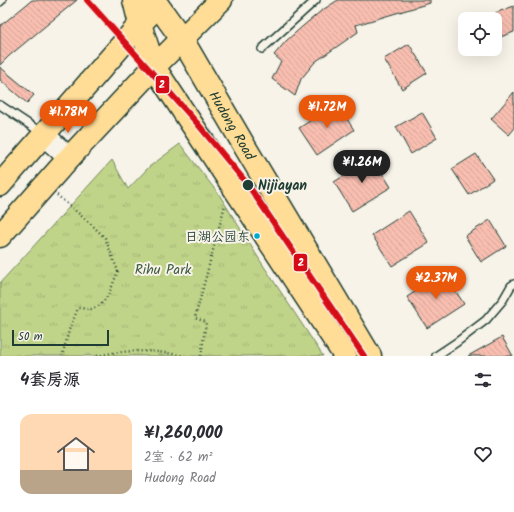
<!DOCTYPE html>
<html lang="zh">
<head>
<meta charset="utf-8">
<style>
	:root { --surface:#fff; --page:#f2f2f3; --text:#2b2b33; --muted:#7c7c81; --line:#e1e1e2; --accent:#ea580c }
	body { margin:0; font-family:Kalam,"LXGW WenKai TC",sans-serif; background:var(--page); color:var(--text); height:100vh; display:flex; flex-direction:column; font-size:15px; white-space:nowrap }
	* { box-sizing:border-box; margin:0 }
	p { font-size:13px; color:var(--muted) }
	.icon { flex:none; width:22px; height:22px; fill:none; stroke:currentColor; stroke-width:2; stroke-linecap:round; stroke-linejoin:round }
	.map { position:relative; height:356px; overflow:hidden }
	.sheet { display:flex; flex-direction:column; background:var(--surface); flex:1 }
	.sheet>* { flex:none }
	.fabs { position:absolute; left:458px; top:12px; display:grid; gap:8px }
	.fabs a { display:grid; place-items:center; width:44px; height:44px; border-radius:8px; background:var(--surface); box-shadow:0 4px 16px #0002; font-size:20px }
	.scale { position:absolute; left:12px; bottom:10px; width:97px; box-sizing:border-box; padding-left:4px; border:2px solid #1f3d34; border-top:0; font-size:11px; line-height:14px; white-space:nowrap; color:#1f3d34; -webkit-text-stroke:3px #f7f3e8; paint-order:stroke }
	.price { position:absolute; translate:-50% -34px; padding:0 9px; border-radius:14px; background:var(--accent); color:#fff; font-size:13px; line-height:26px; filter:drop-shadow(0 1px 2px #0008) }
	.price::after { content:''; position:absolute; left:50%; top:24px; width:12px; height:9px; margin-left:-6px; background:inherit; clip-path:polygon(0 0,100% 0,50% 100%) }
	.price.current { background:#222; color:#fff }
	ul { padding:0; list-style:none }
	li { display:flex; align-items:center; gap:12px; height:100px; padding:0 20px }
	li+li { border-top:1px solid var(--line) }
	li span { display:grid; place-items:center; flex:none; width:112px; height:80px; border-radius:12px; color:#555 }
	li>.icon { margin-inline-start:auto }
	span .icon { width:48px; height:48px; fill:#fffc; stroke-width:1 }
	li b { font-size:17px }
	h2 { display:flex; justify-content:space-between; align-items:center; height:48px; padding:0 20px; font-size:17px }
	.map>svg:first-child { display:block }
</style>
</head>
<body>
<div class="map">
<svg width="514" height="356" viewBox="0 0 514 356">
	<defs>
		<pattern id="park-tufts" width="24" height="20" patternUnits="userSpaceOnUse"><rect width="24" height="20" fill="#c0d489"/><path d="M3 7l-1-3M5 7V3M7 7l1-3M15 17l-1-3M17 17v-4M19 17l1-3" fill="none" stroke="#a5b777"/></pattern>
		<pattern id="building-back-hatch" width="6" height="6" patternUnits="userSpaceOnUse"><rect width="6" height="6" fill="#f8beb0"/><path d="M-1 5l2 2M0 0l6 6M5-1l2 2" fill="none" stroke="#d4a498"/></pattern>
	</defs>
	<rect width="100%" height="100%" fill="#f7f3e8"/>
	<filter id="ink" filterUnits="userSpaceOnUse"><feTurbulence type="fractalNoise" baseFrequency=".025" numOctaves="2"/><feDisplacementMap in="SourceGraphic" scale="8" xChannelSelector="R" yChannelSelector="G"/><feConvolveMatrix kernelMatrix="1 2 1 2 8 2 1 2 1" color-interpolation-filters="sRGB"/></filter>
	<g filter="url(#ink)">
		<!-- park -->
		<path fill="url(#park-tufts)" stroke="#70885e" d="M180,144L220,196L261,262L323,356H0V283L112,160L128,189L149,167Z"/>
		<!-- building -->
		<path fill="url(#building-back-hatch)" stroke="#1f3d34" d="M32,0H77L9,56L0,65V26Z
			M338,0H430V3L356,25L358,32L315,62L301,79L295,96L272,79L281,61L274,55L286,41L303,26L321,11Z
			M514,6V32L495,39V13Z
			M409,44L427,73L402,89L384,59Z
			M0,67L34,95L27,103L0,80Z
			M514,92V129L509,135L491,119Z
			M337,103L354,130L317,155L299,128Z
			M422,112L437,138L411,154L396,127Z
			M476,154L493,179L469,195L452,169Z
			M373,158L391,187L352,211L334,182Z
			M409,211L429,243L392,266L372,235Z
			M490,220L506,246L481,262L465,236Z
			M444,273L464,304L427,328L407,297Z
			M502,337L513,356H468Z"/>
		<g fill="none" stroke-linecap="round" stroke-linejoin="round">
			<!-- lane casing -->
			<g stroke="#1f3d34" stroke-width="10">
				<path id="lane" d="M0,2L2,0
					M262,49L316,0
					M0,105L42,133
					M436,356L457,342L486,320L503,300L511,286L514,284"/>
			</g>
			<!-- secondary casing -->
			<g stroke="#1f3d34" stroke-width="24">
				<path id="secondary" d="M44,135L69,158"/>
			</g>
			<!-- primary casing -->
			<g stroke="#1f3d34" stroke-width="25">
				<g id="primary">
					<path d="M134,0L140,24L154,67L345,356"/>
					<path id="s1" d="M154,0L182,39L245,147L370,356"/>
					<path d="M0,185L140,24L149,15"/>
					<path d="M0,236L69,158L154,67L221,0"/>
				</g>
			</g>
			<!-- path -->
			<path stroke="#1f3d34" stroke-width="2.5" stroke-dasharray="1 3" stroke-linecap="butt" d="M57,195L92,225L105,238L118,271C112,285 108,305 91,309C87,309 82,308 78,308L75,316L70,327L62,356
				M97,356C126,349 155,350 184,356
				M201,356L206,322L195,318L225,205"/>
			<!-- lane -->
			<use href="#lane" stroke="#f7f3e8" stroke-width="7"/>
			<!-- secondary -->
			<use href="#secondary" stroke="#f7f3e8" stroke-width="21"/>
			<!-- primary -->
			<use href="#primary" stroke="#ffdd96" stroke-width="22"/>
			<!-- metro-1 casing -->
			<g stroke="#f7f3e8" stroke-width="9">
				<path id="metro-1" d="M87,0L197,123L248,185L364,356"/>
			</g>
			<!-- metro-1 -->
			<use href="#metro-1" stroke="#d60b17" stroke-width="6"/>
		</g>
	</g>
	<!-- markers -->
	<circle fill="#1f3d34" stroke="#f7f3e8" stroke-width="1.5" cx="248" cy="185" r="6"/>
	<circle fill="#00a9ce" stroke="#f7f3e8" stroke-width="1.5" cx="257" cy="236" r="3.5"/>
	<g text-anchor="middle" stroke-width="4" stroke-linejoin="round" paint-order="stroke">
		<!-- bus labels -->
		<g font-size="13" fill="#1f3d34" stroke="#f7f3e8" text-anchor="end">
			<text x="250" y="241">日湖公园东</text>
		</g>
		<!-- street labels -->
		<g font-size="14" fill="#1f3d34" stroke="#f7f3e8">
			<text dy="5" stroke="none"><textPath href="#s1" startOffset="148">Hudong Road</textPath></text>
		</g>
		<!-- stop labels -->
		<g font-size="14" font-weight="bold" fill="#1f3d34" stroke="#f7f3e8" text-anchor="start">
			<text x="258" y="190">Nijiayan</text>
		</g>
		<!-- park labels -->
		<g font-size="14" fill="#3f5b45" stroke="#f7f3e8">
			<text x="163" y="274">Rihu Park</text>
		</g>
	</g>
	<g stroke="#f7f3e8" stroke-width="1.5">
		<rect x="155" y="75" width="15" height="19" rx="4" fill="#d60b17"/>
		<rect x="293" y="253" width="15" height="19" rx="4" fill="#d60b17"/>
	</g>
	<g font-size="11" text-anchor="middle" font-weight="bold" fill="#fff">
		<text x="162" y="88">2</text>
		<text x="301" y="266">2</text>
	</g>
</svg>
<div class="fabs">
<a><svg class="icon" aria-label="locate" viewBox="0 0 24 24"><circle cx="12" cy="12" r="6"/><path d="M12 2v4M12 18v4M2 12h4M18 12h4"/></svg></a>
</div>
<div class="scale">50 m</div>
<b class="price" style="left:327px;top:129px">¥1.72M</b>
<b class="price" style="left:68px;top:134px">¥1.78M</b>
<b class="price current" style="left:362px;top:184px">¥1.26M</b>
<b class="price" style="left:436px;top:300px">¥2.37M</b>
</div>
<section class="sheet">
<h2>4套房源<svg class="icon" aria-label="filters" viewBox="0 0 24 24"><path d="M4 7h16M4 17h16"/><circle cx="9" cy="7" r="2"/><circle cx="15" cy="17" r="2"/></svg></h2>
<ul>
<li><span style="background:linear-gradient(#ffd9b3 70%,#b9a48a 0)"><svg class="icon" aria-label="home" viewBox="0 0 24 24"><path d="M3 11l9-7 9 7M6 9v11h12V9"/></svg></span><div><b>¥1,260,000</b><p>2室 · 62 m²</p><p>Hudong Road</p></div><svg class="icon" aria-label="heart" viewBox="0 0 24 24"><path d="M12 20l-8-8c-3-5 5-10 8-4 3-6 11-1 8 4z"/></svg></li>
</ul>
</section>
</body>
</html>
